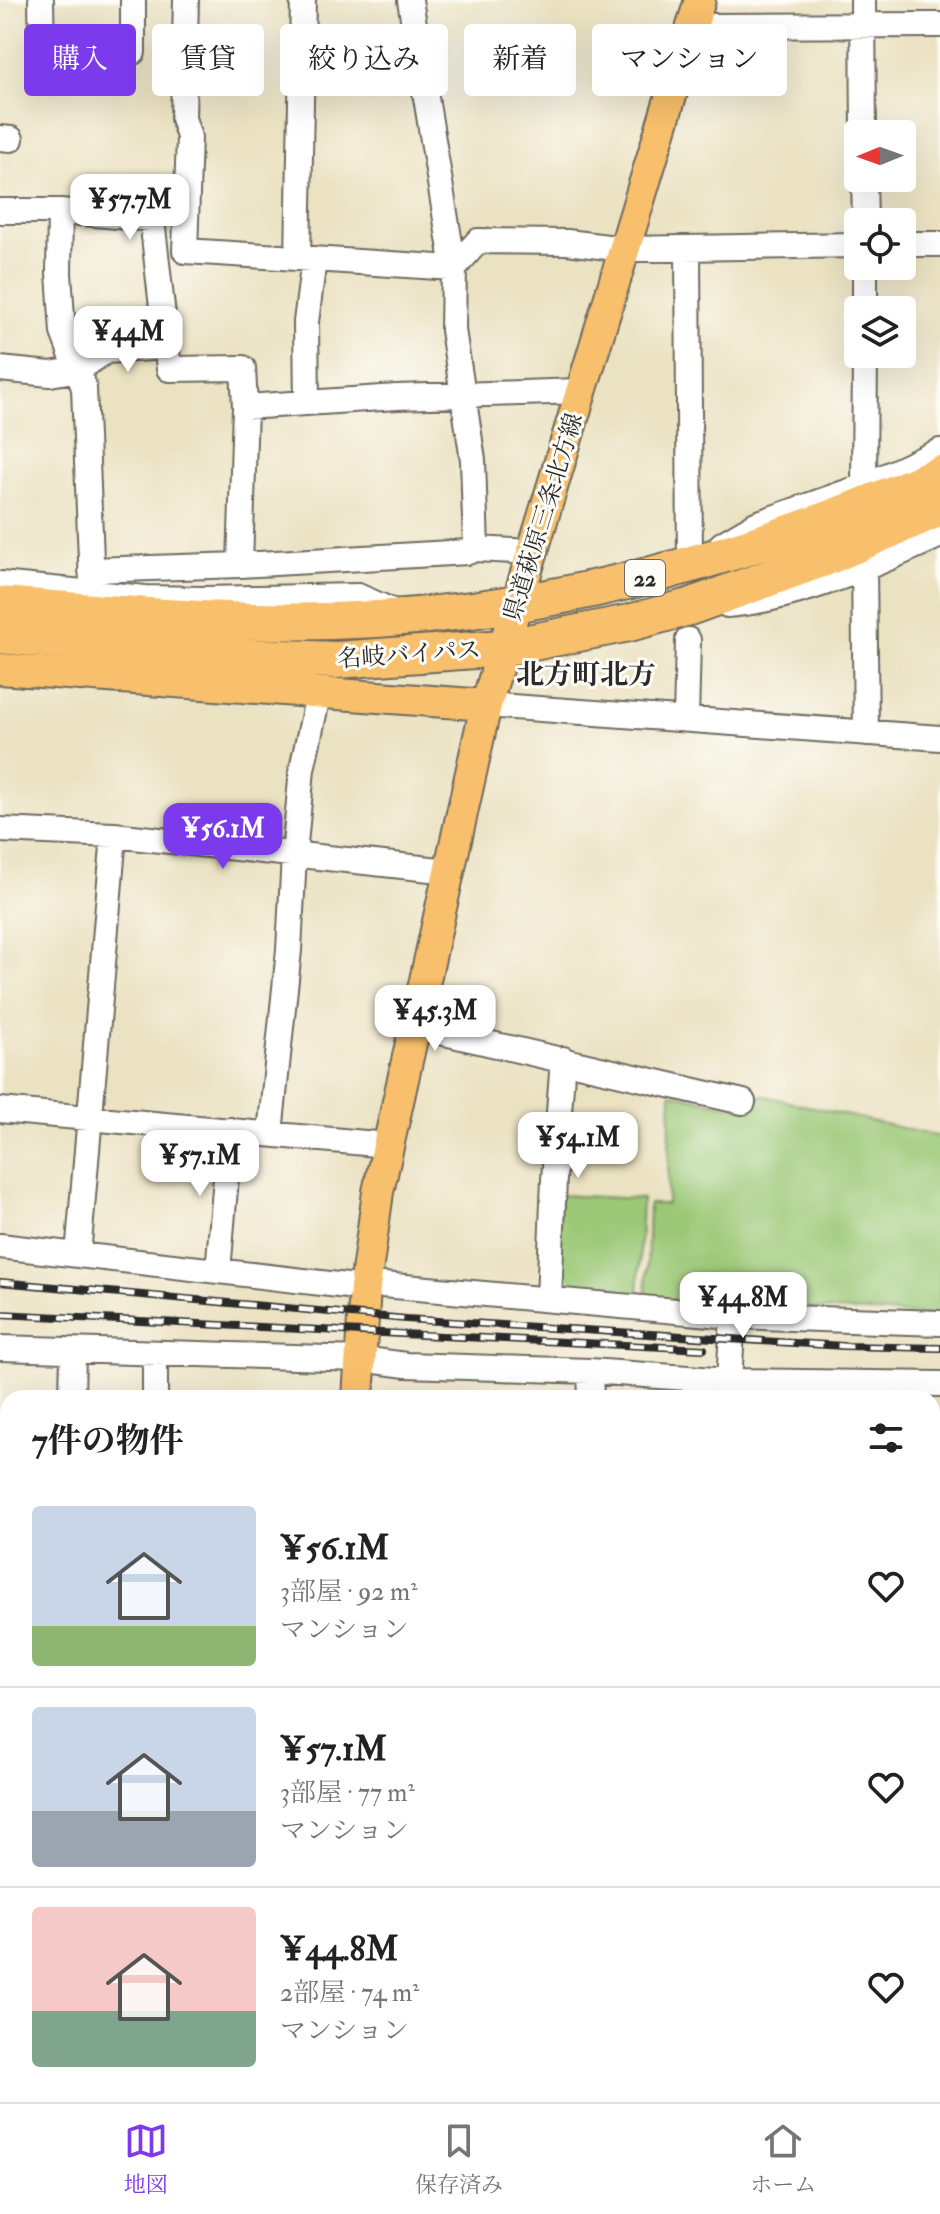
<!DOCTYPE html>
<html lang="ja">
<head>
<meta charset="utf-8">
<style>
	:root { --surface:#fff; --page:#f6f6f6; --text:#222; --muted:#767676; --line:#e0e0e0; --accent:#7c3aed }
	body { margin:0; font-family:"IM FELL Double Pica","Noto Serif JP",serif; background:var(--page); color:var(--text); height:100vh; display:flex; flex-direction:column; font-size:30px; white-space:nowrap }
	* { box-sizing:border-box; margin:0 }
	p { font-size:26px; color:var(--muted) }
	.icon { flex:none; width:44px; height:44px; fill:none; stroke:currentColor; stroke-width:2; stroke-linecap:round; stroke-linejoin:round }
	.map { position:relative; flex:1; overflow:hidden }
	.panel { position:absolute; left:0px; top:1390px; width:940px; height:712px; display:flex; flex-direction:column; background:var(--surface); border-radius:24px 24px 0 0; box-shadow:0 8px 32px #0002 }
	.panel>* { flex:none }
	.guide { position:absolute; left:24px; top:24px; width:892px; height:72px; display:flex; gap:16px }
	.needle { width:52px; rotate:269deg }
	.tools { position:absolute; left:844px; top:120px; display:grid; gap:16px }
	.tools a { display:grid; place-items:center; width:72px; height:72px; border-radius:8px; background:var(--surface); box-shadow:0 8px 32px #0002; font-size:40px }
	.price { position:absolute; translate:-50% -68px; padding:0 18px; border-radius:16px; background:#fff; color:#222; font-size:26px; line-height:52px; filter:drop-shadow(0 2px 4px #0008) }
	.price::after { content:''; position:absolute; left:50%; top:48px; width:24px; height:18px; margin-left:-12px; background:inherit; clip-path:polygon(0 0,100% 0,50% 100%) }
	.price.active { background:var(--accent); color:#fff }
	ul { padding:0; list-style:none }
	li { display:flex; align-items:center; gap:24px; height:200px; padding:0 32px }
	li+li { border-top:2px solid var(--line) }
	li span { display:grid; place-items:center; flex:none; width:224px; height:160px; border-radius:8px; color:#555 }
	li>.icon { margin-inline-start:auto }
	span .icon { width:96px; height:96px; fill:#fffc; stroke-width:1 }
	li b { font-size:34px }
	h2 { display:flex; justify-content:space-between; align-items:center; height:96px; padding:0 32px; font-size:34px }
	.chip { padding:0 28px; border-radius:8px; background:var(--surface); box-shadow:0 8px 32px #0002; font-size:28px; line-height:72px }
	.chip.active { background:var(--accent); color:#fff }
	.tab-bar { display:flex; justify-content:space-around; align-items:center; height:112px; border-top:2px solid var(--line); background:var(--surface); font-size:22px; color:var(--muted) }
	.tab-bar a { display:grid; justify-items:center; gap:4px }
	.tab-bar .active { color:var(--accent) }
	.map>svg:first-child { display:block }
</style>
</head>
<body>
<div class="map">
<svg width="940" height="2102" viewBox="0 0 940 2102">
	<rect width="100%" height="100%" fill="#fdfcf7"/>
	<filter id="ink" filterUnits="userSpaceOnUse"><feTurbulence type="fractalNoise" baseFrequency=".0125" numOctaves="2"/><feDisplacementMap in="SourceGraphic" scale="16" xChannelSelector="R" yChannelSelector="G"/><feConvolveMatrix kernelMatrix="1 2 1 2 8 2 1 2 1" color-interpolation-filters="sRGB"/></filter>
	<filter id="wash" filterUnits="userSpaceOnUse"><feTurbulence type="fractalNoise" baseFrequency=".006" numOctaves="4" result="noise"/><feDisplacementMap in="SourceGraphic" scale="32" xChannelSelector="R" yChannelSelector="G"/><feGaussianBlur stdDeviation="1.8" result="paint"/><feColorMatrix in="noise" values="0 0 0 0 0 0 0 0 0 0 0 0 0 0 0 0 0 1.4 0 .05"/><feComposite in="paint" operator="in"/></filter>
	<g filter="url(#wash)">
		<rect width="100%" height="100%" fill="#ebe2c2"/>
		<!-- green -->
		<path fill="#9bc876" stroke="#637a50" stroke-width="2" d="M671,1093L748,1110L761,1095L940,1137V1316L646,1300L649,1204H667Z
			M559,1195L642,1199L638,1300L555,1293Z"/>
	</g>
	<g filter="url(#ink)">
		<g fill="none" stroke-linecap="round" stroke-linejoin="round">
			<!-- minor casing -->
			<g stroke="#6e6b60" stroke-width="28">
				<path id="minor" d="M41,0L42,51L133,52V0
					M186,0L183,118L189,137L185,251L454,268L478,241L567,242L624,249L858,245
					M410,0L454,268L453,330L473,460L476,549
					M863,0L864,134
					M692,26L940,25
					M0,138L11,139
					M864,178L865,222
					M0,211H60L152,219L169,369L243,368L245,407L240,565
					M60,211L59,273L63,332L84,388L92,584
					M902,244H940
					M688,249L690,564
					M298,258L303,0
					M865,310V266
					M0,369L50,374L79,369L106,351L166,347
					M307,403L306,322L314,259
					M245,407L397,397L580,391
					M864,486L865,354
					M722,544L756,524L864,486L940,451
					M864,567L866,733
					M91,570L240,565L468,552L476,549L533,552
					M0,584L145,598L204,599L358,596L397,613
					M727,605C796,600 877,564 940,535
					M486,705L940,738
					M686,719L688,640
					M0,830L114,835L449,871
					M414,1026L743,1102
					M0,1110L387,1145
					M270,1133L289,950L294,855L302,769L319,691
					M0,1246L356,1287L383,1285L733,1316L940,1323
					M78,1255L114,835
					M218,1271L230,1130
					M549,1299L554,1179L563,1059
					M733,1316L729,1381L733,1398
					M0,1348L361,1359L406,1365L590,1371L729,1381L940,1384
					M590,1371L591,1398
					M72,1398L73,1352
					M155,1398V1353
					M0,1540H8
					M932,1596H940
					M0,1726L8,1727
					M0,1764L8,1765
					M0,1812L8,1811
					M932,1875L940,1874
					M0,2089L8,2091
					M28,2094L76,2102
					M418,2094V2102
					M607,2094V2102
					M700,2094L701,2102
					M792,2094V2102
					M101,2102L103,2094
					M228,2102L231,2094"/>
			</g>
			<!-- major casing -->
			<g stroke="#6e6b60" stroke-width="34">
				<path id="major" d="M0,669L486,705
					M358,1398L365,1287L378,1192L486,705L700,0
					M345,2094L350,2102"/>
			</g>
			<!-- highway casing -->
			<g stroke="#6e6b60" stroke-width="40">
				<path id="highway" d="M0,605C111,613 221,624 332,621C543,616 748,558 940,474
					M0,635L226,656L337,660L503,648L629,623L689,607L827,557L940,508"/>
			</g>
			<!-- minor -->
			<use href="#minor" stroke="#fff" stroke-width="24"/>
			<!-- major -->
			<use href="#major" stroke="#f8bf6c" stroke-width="30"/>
			<!-- highway -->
			<use href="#highway" stroke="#f8bf6c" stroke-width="36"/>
			<!-- rail casing -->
			<g stroke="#2b2b2b" stroke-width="8">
				<path id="rail" d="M0,1282L406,1319L844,1346L940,1348
					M0,1314L704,1349"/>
			</g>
			<!-- rail -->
			<use href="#rail" stroke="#fdfcf7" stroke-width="5" stroke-dasharray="15" stroke-linecap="butt"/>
		</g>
	</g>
	<g text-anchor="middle" stroke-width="6" stroke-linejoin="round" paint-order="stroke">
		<!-- shield labels -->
		<rect fill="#fdfcf7" stroke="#6a6a68" stroke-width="2" x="625" y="560" width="40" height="36" rx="6"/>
		<g font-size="22" font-weight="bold" fill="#2b2b2b">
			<text x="645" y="586">22</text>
		</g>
		<!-- street labels -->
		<g font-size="24" fill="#2b2b2b" stroke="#fdfcf7">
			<text transform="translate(543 517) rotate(-73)" y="8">県道萩原三条北方線</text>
			<text transform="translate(409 654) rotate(-4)" y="8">名岐バイパス</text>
		</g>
		<!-- quarter labels -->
		<g font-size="28" font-weight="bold" fill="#2b2b2b" stroke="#fdfcf7">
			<text x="586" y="684">北方町北方</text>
		</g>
	</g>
</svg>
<div class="tools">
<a><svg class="needle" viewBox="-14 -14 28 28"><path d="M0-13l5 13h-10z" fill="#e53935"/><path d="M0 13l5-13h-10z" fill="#767676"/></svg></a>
<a><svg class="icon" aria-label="locate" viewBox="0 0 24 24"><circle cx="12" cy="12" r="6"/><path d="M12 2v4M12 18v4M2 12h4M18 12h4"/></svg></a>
<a><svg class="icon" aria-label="layers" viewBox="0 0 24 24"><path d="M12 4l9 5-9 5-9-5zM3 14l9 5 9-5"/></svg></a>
</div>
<b class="price" style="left:130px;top:242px">¥57.7M</b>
<b class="price" style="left:128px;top:374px">¥44M</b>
<b class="price active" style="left:223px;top:871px">¥56.1M</b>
<b class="price" style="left:435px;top:1053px">¥45.3M</b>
<b class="price" style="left:578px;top:1180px">¥54.1M</b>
<b class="price" style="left:200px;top:1198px">¥57.1M</b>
<b class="price" style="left:743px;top:1340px">¥44.8M</b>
<div class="guide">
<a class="chip active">購入</a>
<a class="chip">賃貸</a>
<a class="chip">絞り込み</a>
<a class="chip">新着</a>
<a class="chip">マンション</a>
</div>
<section class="panel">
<h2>7件の物件<svg class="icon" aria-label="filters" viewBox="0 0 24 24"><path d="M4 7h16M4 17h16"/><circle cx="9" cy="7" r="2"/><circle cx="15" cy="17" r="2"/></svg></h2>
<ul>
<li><span style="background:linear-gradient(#c9d6e8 75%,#8fb573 0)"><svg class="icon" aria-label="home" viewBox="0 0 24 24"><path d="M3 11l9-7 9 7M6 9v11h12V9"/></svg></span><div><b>¥56.1M</b><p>3部屋 · 92 m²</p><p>マンション</p></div><svg class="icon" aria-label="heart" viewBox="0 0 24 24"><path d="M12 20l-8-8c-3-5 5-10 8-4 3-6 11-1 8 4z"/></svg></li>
<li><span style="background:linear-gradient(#c9d6e8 65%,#9aa5b1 0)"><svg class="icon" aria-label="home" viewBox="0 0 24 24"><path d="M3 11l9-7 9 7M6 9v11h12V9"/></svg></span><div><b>¥57.1M</b><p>3部屋 · 77 m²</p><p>マンション</p></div><svg class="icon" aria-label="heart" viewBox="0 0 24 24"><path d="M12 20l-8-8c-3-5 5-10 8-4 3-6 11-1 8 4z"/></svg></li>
<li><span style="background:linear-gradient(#f6c9c9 65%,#7fa58c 0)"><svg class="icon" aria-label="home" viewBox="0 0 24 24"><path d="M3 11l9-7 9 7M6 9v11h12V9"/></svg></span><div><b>¥44.8M</b><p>2部屋 · 74 m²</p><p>マンション</p></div><svg class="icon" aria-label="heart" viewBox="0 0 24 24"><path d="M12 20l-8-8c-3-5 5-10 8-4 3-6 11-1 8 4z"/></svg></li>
</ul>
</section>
</div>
<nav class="tab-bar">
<a class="active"><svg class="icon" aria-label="map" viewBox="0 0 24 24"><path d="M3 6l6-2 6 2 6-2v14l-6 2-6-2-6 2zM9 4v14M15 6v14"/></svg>地図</a>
<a><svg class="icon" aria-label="saved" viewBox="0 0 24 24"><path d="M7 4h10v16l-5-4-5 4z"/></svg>保存済み</a>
<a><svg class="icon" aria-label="home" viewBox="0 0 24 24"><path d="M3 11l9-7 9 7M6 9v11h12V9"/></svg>ホーム</a>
</nav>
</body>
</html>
